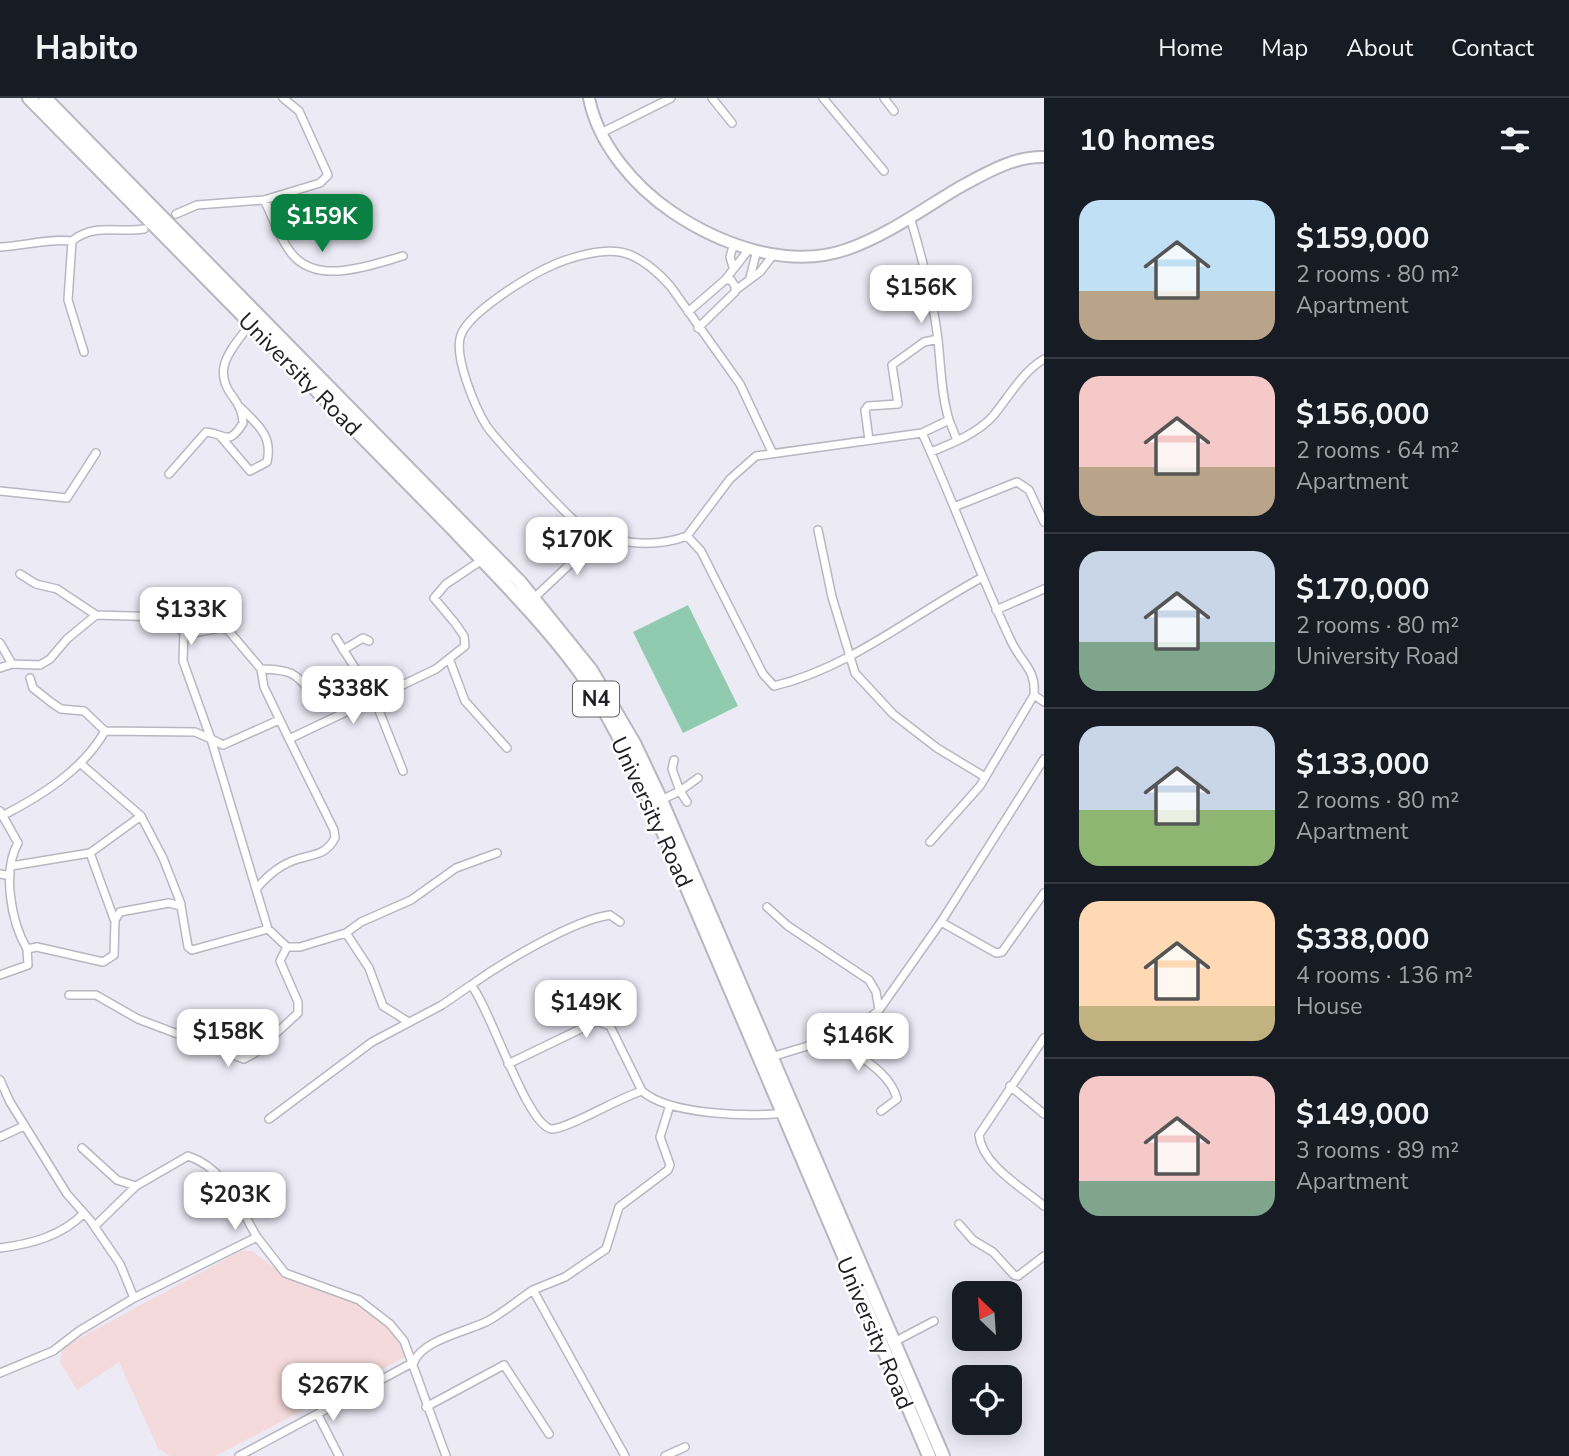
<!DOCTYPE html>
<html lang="en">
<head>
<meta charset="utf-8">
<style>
	:root { --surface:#171b24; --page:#242831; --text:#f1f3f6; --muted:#9ea1a6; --line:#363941; --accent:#0b8043 }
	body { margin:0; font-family:"Nunito Sans",sans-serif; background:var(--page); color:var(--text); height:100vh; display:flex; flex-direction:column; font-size:26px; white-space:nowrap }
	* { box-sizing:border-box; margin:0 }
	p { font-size:23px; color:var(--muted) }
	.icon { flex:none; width:38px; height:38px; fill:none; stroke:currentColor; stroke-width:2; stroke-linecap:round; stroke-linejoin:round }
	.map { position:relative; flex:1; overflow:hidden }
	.details { display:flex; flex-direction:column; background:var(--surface); width:525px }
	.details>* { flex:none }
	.needle { width:46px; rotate:335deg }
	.controls { position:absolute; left:952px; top:1183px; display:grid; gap:14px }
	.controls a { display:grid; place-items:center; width:70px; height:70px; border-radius:14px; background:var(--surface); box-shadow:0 4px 18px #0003; font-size:35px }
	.price { position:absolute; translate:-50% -60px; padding:0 16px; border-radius:14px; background:#fff; color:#222; font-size:23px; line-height:46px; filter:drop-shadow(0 2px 4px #0008) }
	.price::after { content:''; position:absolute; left:50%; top:42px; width:21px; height:16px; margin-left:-10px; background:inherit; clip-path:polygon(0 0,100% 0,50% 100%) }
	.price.on { background:var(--accent); color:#fff }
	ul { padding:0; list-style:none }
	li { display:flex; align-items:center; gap:21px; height:175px; padding:0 35px }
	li+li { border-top:2px solid var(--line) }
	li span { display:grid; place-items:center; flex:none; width:196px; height:140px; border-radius:21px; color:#555 }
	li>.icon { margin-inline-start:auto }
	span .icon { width:84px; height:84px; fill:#fffc; stroke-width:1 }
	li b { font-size:30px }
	h2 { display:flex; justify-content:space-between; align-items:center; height:84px; padding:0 35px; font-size:30px }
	header { display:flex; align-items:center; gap:42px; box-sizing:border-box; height:98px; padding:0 35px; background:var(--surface); border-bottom:2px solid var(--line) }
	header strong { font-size:33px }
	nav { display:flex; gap:38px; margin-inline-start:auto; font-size:24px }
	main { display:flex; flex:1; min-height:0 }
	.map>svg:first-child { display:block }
</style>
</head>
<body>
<header>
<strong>Habito</strong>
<nav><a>Home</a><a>Map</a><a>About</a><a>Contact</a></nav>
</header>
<main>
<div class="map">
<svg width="1044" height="1358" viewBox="0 0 1044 1358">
	<rect width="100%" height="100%" fill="#ebeaf5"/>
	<!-- education -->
	<path fill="#f5dadb" d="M241,1153H252L282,1176L345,1197L360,1206L389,1230L407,1258L215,1358H170L158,1350L119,1264L77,1292L60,1264L63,1249Z"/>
	<!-- green -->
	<path fill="#90cbaf" d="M688,507L738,608L683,635L633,534Z"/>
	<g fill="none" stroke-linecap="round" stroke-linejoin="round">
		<!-- minor casing -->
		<g stroke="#b8b7c1" stroke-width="10">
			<path id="minor" d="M712,0L732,25
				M823,0L884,73
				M884,0L894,13
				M601,35L671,0
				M264,102C273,119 280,142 292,156C318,188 371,167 403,158
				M176,116L197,107L264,102L320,85L328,77L299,13L283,0
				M910,119C922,159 933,200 938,242C941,269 941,295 949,322L922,335L756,358L730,381L687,438L701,453L763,576L774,588C850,570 915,515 983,479
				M72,143C94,125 118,135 144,131
				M0,149C25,148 49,140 72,143L68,202L84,254
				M733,169L730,159L734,145
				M750,180L757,152
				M725,182L750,150
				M737,191L760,174L773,157
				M688,214L725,182H731L735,188V194L698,230
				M949,322L957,342
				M922,335C954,404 979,476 1012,545C1023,567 1036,571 1034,597L1044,604
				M221,339L250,373L267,364C273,338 258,327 241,310
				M869,342L865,312L868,308L898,306L892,267L924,244L938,241
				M931,354C951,346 978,335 993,318C1008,300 1023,273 1044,261
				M169,376L206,334C226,336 228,349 243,325C243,315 239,307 233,299C210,270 233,250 251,225
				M0,393L67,400L96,355
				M954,409L1017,384L1029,392L1044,424
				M818,432L832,499L855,575L893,616L937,650L985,679
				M687,438C652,451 613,446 580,427C570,421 493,339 486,327C475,309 453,257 461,237C469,214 530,177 553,167C571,159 600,151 620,154C639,157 659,175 671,189L740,286L772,354
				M20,476L36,486L57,491L96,517
				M534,500L601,437
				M996,512L1044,491
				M184,534L183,563L211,641L223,647L279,622
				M336,540L374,600L403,673
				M0,545L12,566
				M343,552L363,540L369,543
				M450,563L465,603L507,650
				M0,570L12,566L40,567L50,561L67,541L96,517L163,519L184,534L193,535L220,530L228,532L261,571C290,572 295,573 313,597L335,589L374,600
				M261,571L264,589L289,641
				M30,580L33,590L52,605L61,611L84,613L105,633L195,634L211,641L268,831L287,849H300L346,835L361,824L411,802L456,770L497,755
				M80,665L141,718L163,760L181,806
				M661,702L680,693L672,671L674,662
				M687,704L680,693L698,680
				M0,713L18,745C2,773 11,824 27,851L37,849L103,864L114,857L115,822L120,814L169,805L181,808L188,849L192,852L268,831
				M2,718C41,698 83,672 105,633
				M930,744L980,688L1034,597
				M11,768L90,755
				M0,776L10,778
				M257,790C268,777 281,766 298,761C314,756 326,757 335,740L334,732L289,641L436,571L465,548L464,538L455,525L434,500L446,486L482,462
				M767,809L788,828L869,882L876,894L879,912
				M114,821L90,755L141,718
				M941,824L996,855L1002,854L1044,795
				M346,835L369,870L383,908L407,923
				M0,877L28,867L27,851
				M471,887C502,865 573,822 610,817L620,824
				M69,897H96L138,921L244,961L255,955L298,915V904L280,863L287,849
				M834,940C855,956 891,974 897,1001L881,1013
				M1044,940L979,1037C982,1067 1023,1090 1044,1108
				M768,960L834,940L861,927L879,912L941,824L1044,661
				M508,966L597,923L610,928L642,993
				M0,982L10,1004L67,1096L90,1122L120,1166L134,1200L257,1139L285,1175L359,1202L390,1226L404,1243L446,1358
				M1010,988L1044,1016
				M269,1021L372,944L442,907L471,887C490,909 527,1029 552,1031C568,1031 620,999 642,993C669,1017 749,1019 785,1015
				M0,1039L24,1028
				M82,1050L117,1082L136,1088L188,1058C225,1070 238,1107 257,1139
				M959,1126L973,1142L993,1154L1014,1177L1018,1178L1044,1158
				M95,1128L136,1088
				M0,1150C31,1146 62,1138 84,1115
				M894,1244L934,1223
				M0,1275L53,1253L79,1233L134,1200
				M426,1309L504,1267L549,1336
				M318,1317L339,1358
				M239,1358L414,1264C422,1242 468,1233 488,1223C504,1214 518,1202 533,1192
				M625,1358L533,1192L565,1179L606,1151L619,1109L668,1072L670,1067L660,1039L670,1007
				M665,1358L685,1349"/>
		</g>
		<!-- primary casing -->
		<g stroke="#b8b7c1" stroke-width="14">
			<path id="primary" d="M589,0C598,46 634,88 672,114C721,147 789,172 848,151C888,137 924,110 960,89C986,75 1014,58 1044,59"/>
		</g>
		<!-- trunk casing -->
		<g stroke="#b8b7c1" stroke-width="16">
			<path id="trunk" d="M29,0L452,430C496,477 542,522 580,574C606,611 627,654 647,696L929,1358
				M45,0L520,484L591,572L634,645L661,702L943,1358"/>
		</g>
		<!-- minor -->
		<use href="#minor" stroke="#fff" stroke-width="7"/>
		<!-- primary -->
		<use href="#primary" stroke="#fff" stroke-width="10"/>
		<!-- trunk -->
		<use href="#trunk" stroke="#fff" stroke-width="12"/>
	</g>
	<g text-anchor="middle" stroke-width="5" stroke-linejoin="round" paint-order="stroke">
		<!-- shield labels -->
		<rect fill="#fff" stroke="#646466" stroke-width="2" x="573" y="583.5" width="46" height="35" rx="5"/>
		<g font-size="21" font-weight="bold" fill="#212125">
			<text x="596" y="608">N4</text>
		</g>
		<!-- street labels -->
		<g font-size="23" fill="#212125" stroke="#fff">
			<text transform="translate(300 276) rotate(45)" y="8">University Road</text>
			<text transform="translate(652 714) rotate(65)" y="8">University Road</text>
			<text transform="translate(875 1235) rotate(67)" y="8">University Road</text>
		</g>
	</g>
</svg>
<div class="controls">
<a><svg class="needle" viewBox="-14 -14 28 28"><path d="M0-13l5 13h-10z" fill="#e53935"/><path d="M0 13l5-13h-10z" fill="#9ea1a6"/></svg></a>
<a><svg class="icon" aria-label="locate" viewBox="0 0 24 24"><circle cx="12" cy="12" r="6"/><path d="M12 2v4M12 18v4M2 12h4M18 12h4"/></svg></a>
</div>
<b class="price on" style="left:322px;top:156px">$159K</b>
<b class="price" style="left:921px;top:227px">$156K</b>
<b class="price" style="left:577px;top:479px">$170K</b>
<b class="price" style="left:191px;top:549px">$133K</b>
<b class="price" style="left:353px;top:628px">$338K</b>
<b class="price" style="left:586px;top:942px">$149K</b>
<b class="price" style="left:228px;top:971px">$158K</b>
<b class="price" style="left:858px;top:975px">$146K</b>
<b class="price" style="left:235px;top:1134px">$203K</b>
<b class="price" style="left:333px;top:1325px">$267K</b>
</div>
<section class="details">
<h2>10 homes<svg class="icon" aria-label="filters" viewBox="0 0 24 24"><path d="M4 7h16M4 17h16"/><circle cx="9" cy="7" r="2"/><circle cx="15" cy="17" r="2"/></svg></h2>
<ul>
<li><span style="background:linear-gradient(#bfe0f5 65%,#b9a48a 0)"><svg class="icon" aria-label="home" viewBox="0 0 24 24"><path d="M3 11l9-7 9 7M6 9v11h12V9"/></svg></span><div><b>$159,000</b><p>2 rooms · 80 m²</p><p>Apartment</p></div></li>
<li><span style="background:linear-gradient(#f6c9c9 65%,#b9a48a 0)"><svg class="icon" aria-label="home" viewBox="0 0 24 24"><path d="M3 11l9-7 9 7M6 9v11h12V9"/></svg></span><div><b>$156,000</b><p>2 rooms · 64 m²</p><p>Apartment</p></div></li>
<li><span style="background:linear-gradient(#c9d6e8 65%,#7fa58c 0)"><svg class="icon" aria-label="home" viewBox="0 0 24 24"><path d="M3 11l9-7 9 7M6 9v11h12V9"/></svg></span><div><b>$170,000</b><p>2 rooms · 80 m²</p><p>University Road</p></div></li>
<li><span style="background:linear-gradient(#c9d6e8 60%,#8fb573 0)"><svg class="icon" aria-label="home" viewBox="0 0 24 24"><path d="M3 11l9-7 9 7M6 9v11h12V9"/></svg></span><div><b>$133,000</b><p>2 rooms · 80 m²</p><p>Apartment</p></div></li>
<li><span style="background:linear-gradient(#ffd9b3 75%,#c2b280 0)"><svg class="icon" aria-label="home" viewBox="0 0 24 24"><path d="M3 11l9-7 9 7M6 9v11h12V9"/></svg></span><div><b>$338,000</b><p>4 rooms · 136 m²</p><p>House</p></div></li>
<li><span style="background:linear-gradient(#f6c9c9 75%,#7fa58c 0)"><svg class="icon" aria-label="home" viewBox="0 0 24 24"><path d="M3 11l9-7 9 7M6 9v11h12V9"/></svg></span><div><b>$149,000</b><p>3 rooms · 89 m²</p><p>Apartment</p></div></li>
</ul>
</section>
</main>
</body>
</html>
